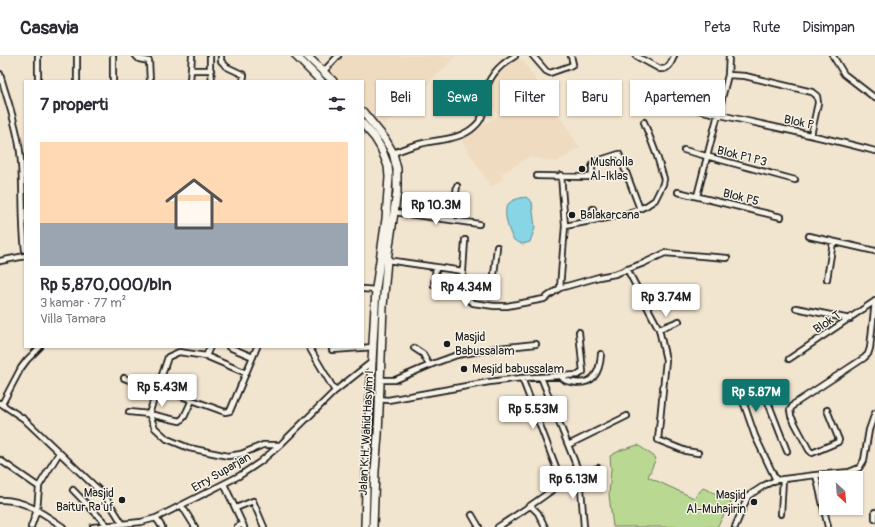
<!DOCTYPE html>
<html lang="id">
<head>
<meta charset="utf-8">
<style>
	:root { --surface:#fff; --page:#f2f2f3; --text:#2b2b33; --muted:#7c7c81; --line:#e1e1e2; --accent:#0f766e }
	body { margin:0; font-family:Pangolin,sans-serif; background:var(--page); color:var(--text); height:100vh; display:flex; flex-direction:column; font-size:15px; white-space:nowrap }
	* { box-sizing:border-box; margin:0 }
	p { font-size:13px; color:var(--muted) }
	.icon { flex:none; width:22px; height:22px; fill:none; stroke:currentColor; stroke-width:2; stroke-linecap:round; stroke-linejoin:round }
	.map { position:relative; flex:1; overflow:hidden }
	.side { position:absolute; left:24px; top:24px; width:340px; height:268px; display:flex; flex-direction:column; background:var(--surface); border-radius:0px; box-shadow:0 1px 3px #0004 }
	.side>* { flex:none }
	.banner { position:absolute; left:376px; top:24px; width:380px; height:36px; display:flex; gap:8px }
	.needle { width:26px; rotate:154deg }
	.fabs { position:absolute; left:819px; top:415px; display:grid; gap:8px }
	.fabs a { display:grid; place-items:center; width:44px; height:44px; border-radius:0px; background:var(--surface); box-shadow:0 1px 3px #0004; font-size:20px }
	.price { position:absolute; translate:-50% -34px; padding:0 9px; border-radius:4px; background:#fff; color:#222; font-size:13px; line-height:26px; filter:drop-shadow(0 1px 2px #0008) }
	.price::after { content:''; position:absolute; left:50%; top:24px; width:12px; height:9px; margin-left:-6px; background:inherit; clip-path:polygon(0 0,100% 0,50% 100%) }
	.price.active { background:var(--accent); color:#fff }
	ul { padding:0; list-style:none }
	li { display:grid; align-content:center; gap:8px; height:212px; padding:0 16px }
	li span { display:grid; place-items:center; height:124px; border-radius:0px; color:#555 }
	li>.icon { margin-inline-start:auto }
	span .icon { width:72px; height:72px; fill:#fffc; stroke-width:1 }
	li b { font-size:17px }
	h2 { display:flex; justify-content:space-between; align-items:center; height:48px; padding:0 16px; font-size:17px }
	.pill { padding:0 14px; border-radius:0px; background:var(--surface); box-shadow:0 1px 3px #0004; font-size:14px; line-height:36px }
	.pill.active { background:var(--accent); color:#fff }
	header { display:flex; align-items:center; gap:24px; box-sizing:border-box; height:56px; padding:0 20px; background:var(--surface); border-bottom:1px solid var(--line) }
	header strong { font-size:19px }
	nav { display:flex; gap:22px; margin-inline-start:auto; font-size:14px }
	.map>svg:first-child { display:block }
</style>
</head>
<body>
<header>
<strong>Casavia</strong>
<nav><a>Peta</a><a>Rute</a><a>Disimpan</a></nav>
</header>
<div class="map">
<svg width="875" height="471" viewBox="0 0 875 471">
	<rect width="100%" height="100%" fill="#f2e5d0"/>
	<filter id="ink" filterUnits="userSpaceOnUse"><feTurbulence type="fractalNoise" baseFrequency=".025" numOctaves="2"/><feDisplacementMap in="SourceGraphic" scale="8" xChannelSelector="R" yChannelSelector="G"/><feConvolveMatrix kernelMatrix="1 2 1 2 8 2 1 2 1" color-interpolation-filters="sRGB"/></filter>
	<g filter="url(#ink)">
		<!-- built -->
		<path fill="#efdbc0" d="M343,0H456L405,52L384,69L363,49V25H338L328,16Z
			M515,3H522L580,92L557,106L529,101L501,118L504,123L491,131L461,84L498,59L489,46L492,26L503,11Z"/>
		<!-- green -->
		<path fill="#b9d992" stroke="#6a7a57" d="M638,389L656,402L648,421L694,442L703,432L732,445L717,471H613L609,439L611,413L610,400L621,394Z"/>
		<!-- water -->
		<path fill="#87d5e5" stroke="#5c8b95" d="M526,141L532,146L535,172L530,186L523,188C520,187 517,186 514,184C509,178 502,154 508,148C513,143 520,142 526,141Z"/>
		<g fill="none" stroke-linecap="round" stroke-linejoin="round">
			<!-- street casing -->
			<g stroke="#1c1c1c" stroke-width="8">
				<path id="street" d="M113,0V25
					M136,0L139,3L149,5L150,25
					M210,0V14
					M221,0V5L227,11L244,19L243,25
					M533,0L546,15L550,17L570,10L573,8L571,0
					M636,0L660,13C669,14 671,7 674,0
					M833,0L844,18L875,42
					M191,14H211L212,25
					M323,16L338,0
					M0,18C7,43 17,69 20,96C24,129 21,162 25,194
					M728,19L729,0
					M38,25V0
					M77,25V0
					M190,25L192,0
					M480,34L485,41
					M666,46C735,64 806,76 875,95
					M684,94L795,124
					M393,97C401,94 408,91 416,89C435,83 459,85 474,71C485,62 483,53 485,40C487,22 499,9 515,0
					M537,120L589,121L592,119V111L594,106L619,98L640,153
					M678,136L781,161
					M697,140L728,19L745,20L812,36L817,40L818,47L811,79
					M593,153L594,165
					M394,156L479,168
					M452,164L457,130
					M565,170L627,158L646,150L655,144L663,128L664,123L657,100L644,66
					M809,180L875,195
					M387,204L463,215L461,230L462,239L473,247L494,250H507L544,243L560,232L599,221L615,218L644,207L665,197L727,202
					M0,205L25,200
					M627,213L659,273L666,304L658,384L686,395L698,397
					M463,215L465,184
					M827,223L833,186
					M434,229L436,211
					M560,232L565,170L561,119
					M363,233L376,234
					M461,234L488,237L491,236L493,229L497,191
					M796,252L850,263
					M659,273L679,265
					M210,291L206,300L179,296L168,301L149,358L155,372L167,383L189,392L228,400L241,398L263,389H280
					M229,291L253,301
					M309,291L335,335
					M414,292L423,298L429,309
					M332,294L374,291
					M206,300L246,317
					M789,303L875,245
					M561,320C564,325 567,325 572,326C592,330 600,318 601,298
					M541,321L580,419L584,471
					M124,322L157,335
					M522,322L559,419
					M379,324H395L435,307L457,299L498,292L536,288
					M159,332L225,356L230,355L257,291
					M378,343L388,344L489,326L522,322L578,319L583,316L579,276
					M0,347L24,363L105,440L122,467
					M2,348L21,312L27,304L40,291
					M827,354L839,384L838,386L812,397L809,394L791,360L790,354L794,348L864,302L868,298L870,292L875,245
					M129,356L149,358L180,365L184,361L192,344
					M568,389L627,360
					M0,404L39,431L37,454L31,471
					M580,419L598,412
					M816,419L828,471
					M776,424L755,380L744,348L745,343L764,339L766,341L787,395
					M224,428L244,471
					M39,430L59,397
					M73,434L107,469
					M0,444C24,443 44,458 63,471
					M182,450L195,471
					M531,450L538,457L545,471
					M236,452L253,445L264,471
					M824,455L833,452
					M875,456V463
					M781,458L783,423
					M472,459L479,471
					M156,462L162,471
					M93,471L141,466L156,462L239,420L260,406L280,389L335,335L373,305
					M237,471L243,468
					M498,471C526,453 553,435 578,414
					M735,471L748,440L765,429L776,424L816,419L849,416L859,412L864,404L869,374L875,357"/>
			</g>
			<!-- primary casing -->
			<g stroke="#1c1c1c" stroke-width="10">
				<path id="primary" d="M296,0L321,25
					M307,0L333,25
					M363,56L385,83L393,97L397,113V136L387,204L383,250L378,379L375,415L373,471
					M363,68L375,82L381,92L388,110L389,121L386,163L376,232L367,398L365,471"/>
			</g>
			<!-- street -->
			<use href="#street" stroke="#f7f3e8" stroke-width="4.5"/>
			<!-- primary -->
			<use href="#primary" stroke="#f7f3e8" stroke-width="7"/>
		</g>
	</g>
	<!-- markers -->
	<g fill="#1c1c1c" stroke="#f7f3e8" stroke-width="1.5">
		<circle cx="582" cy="113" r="4"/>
		<circle cx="572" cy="159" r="4"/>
		<circle cx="447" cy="288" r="4"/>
		<circle cx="464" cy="313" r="4"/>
		<circle cx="122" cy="444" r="4"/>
		<circle cx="754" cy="446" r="4"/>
	</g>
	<g text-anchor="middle" stroke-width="3" stroke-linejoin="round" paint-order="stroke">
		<!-- street labels -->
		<g font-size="12" fill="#1c1c1c" stroke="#f7f3e8">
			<text transform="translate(799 66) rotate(12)" y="4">Blok P</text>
			<text transform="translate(742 100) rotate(14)" y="4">Blok P1 P3</text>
			<text transform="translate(741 141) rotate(14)" y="4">Blok P5</text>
			<text transform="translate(827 266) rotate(-34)" y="4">Blok T</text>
			<text transform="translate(366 377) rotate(-87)" y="4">Jalan K.H. Wahid Hasyim I</text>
			<text transform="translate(221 416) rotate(-30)" y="4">Erry Suparjan</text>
		</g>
		<!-- poi labels -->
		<g font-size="12" fill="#1c1c1c" stroke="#f7f3e8" text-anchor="start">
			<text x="590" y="110">Musholla<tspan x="590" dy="14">Al-Iklas</tspan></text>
			<text x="580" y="163">Balakarcana</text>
			<text x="455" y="285">Masjid<tspan x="455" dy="14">Babussalam</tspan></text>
			<text x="472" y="317">Mesjid babussalam</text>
			<text x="114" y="441" text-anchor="end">Masjid<tspan x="114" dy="14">Baitur Ra'uf</tspan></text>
			<text x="746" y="443" text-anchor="end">Masjid<tspan x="746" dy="14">Al-Muhajirin</tspan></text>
		</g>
	</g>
</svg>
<div class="fabs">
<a><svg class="needle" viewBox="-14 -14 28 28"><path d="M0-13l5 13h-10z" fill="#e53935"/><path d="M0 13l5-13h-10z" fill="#7c7c81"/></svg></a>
</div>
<b class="price" style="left:436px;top:170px">Rp 10.3M</b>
<b class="price" style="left:466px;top:252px">Rp 4.34M</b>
<b class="price" style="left:666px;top:262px">Rp 3.74M</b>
<b class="price" style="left:162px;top:352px">Rp 5.43M</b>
<b class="price active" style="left:756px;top:357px">Rp 5.87M</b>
<b class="price" style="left:533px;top:374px">Rp 5.53M</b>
<b class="price" style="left:573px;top:444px">Rp 6.13M</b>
<div class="banner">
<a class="pill">Beli</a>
<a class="pill active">Sewa</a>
<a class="pill">Filter</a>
<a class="pill">Baru</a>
<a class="pill">Apartemen</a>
</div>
<section class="side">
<h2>7 properti<svg class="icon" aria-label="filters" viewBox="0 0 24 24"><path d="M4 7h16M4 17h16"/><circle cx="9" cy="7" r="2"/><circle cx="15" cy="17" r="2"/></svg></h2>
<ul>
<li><span style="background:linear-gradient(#ffd9b3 65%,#9aa5b1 0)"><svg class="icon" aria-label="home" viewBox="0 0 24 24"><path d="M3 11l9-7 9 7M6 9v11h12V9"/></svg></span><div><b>Rp 5,870,000/bln</b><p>3 kamar · 77 m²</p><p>Villa Tamara</p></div></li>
</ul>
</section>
</div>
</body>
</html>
